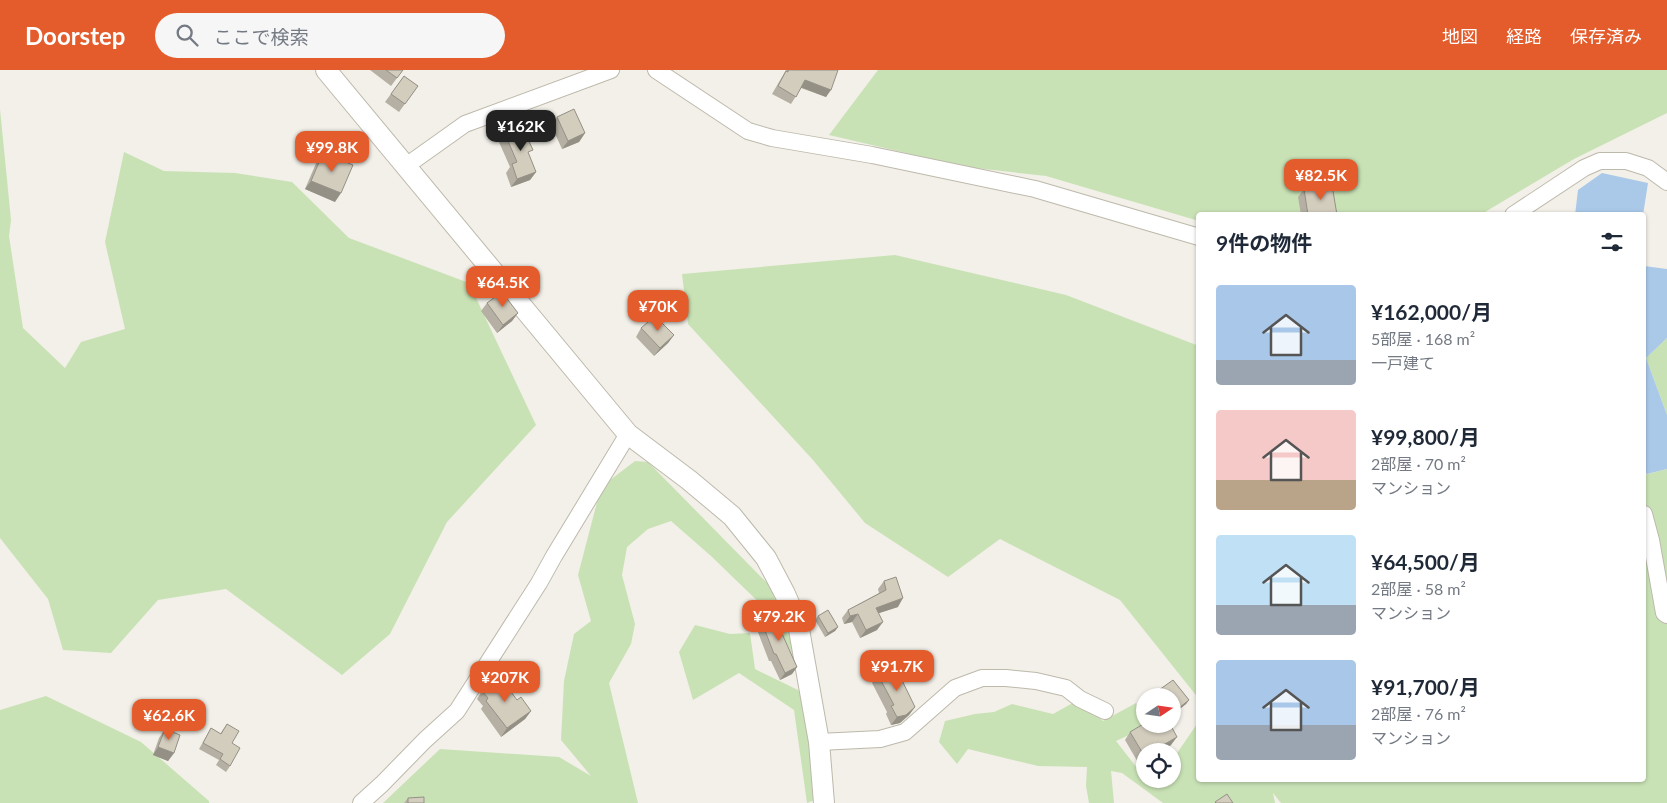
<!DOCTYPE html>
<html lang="ja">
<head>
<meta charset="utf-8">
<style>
	:root { --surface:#fff; --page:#f6f6f7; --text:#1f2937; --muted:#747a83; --accent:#e55c2c }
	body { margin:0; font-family:Lato,"Noto Sans JP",sans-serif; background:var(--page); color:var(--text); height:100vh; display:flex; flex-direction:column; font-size:19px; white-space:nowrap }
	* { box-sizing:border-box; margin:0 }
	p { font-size:16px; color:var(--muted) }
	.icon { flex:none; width:28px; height:28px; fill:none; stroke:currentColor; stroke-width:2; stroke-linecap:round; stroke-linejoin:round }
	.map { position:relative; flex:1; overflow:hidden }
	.sheet { position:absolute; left:1196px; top:142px; width:450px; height:570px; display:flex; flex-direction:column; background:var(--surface); border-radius:5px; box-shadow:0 1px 4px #0004 }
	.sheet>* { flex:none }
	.needle { width:32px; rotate:77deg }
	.fabs { position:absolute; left:1136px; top:618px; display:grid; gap:10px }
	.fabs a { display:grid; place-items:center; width:45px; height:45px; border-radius:50%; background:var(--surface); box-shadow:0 1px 4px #0004; font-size:25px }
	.price { position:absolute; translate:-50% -42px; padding:0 11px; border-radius:10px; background:var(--accent); color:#fff; font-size:16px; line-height:32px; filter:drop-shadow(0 1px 2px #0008) }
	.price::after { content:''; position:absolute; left:50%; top:30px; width:15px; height:11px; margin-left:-8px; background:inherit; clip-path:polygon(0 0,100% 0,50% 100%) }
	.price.on { background:#222; color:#fff }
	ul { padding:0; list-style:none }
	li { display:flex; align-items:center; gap:15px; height:125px; padding:0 20px }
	li span { display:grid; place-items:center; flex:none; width:140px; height:100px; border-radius:5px; color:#555 }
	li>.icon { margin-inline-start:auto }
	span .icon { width:60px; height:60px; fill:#fffc; stroke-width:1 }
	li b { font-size:21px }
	h2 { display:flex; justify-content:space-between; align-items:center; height:60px; padding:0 20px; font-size:21px }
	header { display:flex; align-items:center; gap:30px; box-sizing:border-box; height:70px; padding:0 25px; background:var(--accent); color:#fff }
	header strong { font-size:24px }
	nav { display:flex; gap:28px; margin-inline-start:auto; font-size:18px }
	.search { width:350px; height:45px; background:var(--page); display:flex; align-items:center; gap:12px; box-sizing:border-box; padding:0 18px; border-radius:28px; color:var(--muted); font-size:19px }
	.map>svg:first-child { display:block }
</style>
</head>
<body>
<header>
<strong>Doorstep</strong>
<div class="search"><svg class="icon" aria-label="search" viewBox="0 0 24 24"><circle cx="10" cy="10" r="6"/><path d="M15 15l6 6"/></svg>ここで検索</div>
<nav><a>地図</a><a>経路</a><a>保存済み</a></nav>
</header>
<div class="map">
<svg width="1667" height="733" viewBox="0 0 1667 733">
	<rect width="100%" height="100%" fill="#f2f0e8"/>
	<!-- green -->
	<path fill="#c9e2b5" d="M878,0H1667V43L1574,89L1480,145H1199V151L1046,106L966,97L829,65Z
		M0,39L11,150L9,166L23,258L65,298L81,272L125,259L105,172L124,82L164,101L235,103L292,112L349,168L469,213L536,355L447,452L390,564L342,605L226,519L158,530L111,583L63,580L48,529L0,468Z
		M895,185L1066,225L1199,276V629L1120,530L1000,469L948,507L865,453L813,390L688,254L682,204Z
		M1667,268V345L1646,288Z
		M635,391L648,392L770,516L804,607L772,545L711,486L671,451L648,459L627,477L622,505L635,554L631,574L609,613L638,733H383L440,679L559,687L591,706L561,670L564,611L574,564L591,551L578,505L601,417Z
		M1667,399V733H1281L1273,723L1275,733H1163L1122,703L1111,701L1114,733H1089L1086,716L1087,697L1038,696L968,679L957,694L939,672L945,651L975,644L994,642L1012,634L1053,644L1080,629L1103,651L1136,633L1142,659L1116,671L1152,717L1158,709H1172L1173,689L1199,651V710H1644V405Z
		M695,555L730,564L750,563L755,599L800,621L813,671L817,729L807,733L794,640L739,603L693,630L679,582Z
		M46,626L141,672L209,731V733H0V640Z"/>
	<!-- water -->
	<path fill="#aac9e9" d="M1602,103L1648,113L1643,145H1575L1578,120Z
		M1644,196L1667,199V268L1646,288L1667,345V399L1647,404L1644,401Z"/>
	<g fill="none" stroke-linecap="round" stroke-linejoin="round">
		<!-- minor casing -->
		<g stroke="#bdb9ab" stroke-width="18">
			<path id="minor" d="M656,0L748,61L772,68L872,85L1035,119L1199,167
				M406,96L465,54L611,0
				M1513,145L1584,98L1600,91H1626L1648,98L1667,112
				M1644,444L1651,470L1664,543L1667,545
				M819,672L880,669L905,662L955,618L982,608H1006L1036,611L1066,618L1080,629L1105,641
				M361,733L382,714L425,670L457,641L539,513L554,486L628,364"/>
		</g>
		<!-- tertiary casing -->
		<g stroke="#bdb9ab" stroke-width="22">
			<path id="tertiary" d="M326,0L628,364L689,410L732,446L766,488L785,524L798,554L819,672L824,733"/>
		</g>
		<!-- minor -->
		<use href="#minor" stroke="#fff" stroke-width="16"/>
		<!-- tertiary -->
		<use href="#tertiary" stroke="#fff" stroke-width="20"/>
	</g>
	<!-- wall -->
	<path fill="#b5b0a3" d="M370,0H403L391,16Z
		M786,0H837L826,27L801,18L791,34L772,24Z
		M404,6L418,16L399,42L385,32Z
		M557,47L585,63L579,72L562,79L551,55Z
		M505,64L529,85L536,102L530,110L511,117L506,103L510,97L499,72Z
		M323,83L335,132L305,119L317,91Z
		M1304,119L1337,145H1301L1298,127Z
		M487,233L518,243L512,251L497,263L481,241Z
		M641,258L674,265L668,273L654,286L636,267Z
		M884,511L898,537L879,543L877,560L860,568L852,552L844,554L842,548L848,540L879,523L878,519Z
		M818,546L838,557L835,561L825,567L815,550Z
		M761,550L780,560L797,597L792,604L780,610L771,591H769L756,557Z
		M878,605L915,637L909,645L900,653L891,655L886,644L887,642L872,613Z
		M1173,610L1189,630L1186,634L1172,645V626H1158L1156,624L1159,620Z
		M482,621L517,630L531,641L525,649L501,667L481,639L483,636L477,629Z
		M227,654L232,673L230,696L226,702L216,695L219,690L199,679L211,658L220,664Z
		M165,659L174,683L168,691L153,685L159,668Z
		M1130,662L1171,675L1160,681H1145V699L1143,701L1125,670Z
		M408,728L424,733H404Z"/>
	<!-- shaded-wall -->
	<path fill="#949085" d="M805,10L831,20L826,27L800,17Z
		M585,63L579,72L562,79L568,71Z
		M536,102L530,110L511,117L517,109Z
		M311,111L341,123L335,132L305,119Z
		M518,243L512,251L497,263L503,255Z
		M674,265L668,273L654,286L660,278Z
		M903,528L898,537L870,546L876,538Z
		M858,544L852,552L844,554L850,546Z
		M883,552L877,560L860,568L866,560Z
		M838,557L835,561L825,567L828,563Z
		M797,597L792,604L780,610L785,603Z
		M1189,630L1186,634L1172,645L1175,641Z
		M915,637L909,645L900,653L891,655L897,647Z
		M531,641L525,649L501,667L507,658Z
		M1177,667L1171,675L1160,681H1155L1158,678Z
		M158,677L174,683L168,691L153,685Z"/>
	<!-- building -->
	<path fill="#d3cdbe" stroke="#949085" d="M386,0H403L397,8Z
		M788,0H838L831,20L805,10L796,27L778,16L786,1L788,2Z
		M404,6L418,16L405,34L391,24Z
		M574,39L585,63L568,71L557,47Z
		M522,56L533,80L528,82L536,102L517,109L512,94L517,92L505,64Z
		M323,83L353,95L341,123L311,111Z
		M1332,115L1337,145H1308L1304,119Z
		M502,222L518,243L503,255L487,233Z
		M655,246L674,265L660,278L641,258Z
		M896,507L903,528L876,538L883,552L866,560L858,544L850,546L848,540L886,520L884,511Z
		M828,540L838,557L828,563L818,546Z
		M778,543L783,555L779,557L797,597L785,603L776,584H774L761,550Z
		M895,596L915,637L906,645L897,647L891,636L894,635L878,605Z
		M500,607L517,630L521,627L531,641L507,658L486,631L488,628L482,621Z
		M1173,610L1189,630L1175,641L1172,638V626H1164L1159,620Z
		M1145,653V654H1170L1177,667L1158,678L1160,681H1145V687L1130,662Z
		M227,654L239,661L232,673L240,678L230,696L220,689L223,684L203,673L211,658L221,664Z
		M165,659L180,665L174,683L158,677Z
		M1227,724L1233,733H1216L1215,732Z
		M424,727V733H408V728Z"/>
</svg>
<div class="fabs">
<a><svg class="needle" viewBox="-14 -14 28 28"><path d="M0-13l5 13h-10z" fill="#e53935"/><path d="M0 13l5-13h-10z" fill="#747a83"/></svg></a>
<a><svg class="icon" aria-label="locate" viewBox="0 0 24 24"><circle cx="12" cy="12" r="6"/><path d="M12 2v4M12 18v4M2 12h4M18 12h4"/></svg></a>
</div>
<b class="price on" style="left:521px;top:82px">¥162K</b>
<b class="price" style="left:332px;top:103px">¥99.8K</b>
<b class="price" style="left:1321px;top:131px">¥82.5K</b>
<b class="price" style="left:503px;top:238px">¥64.5K</b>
<b class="price" style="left:658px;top:262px">¥70K</b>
<b class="price" style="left:779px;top:572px">¥79.2K</b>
<b class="price" style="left:897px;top:622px">¥91.7K</b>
<b class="price" style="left:505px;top:633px">¥207K</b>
<b class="price" style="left:169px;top:671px">¥62.6K</b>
<section class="sheet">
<h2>9件の物件<svg class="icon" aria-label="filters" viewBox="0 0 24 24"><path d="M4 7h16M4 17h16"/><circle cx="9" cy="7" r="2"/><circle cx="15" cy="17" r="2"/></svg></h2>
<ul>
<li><span style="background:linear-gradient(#a9c7e8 75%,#9aa5b1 0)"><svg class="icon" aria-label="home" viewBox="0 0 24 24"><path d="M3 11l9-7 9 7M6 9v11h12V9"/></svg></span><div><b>¥162,000/月</b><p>5部屋 · 168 m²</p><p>一戸建て</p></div></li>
<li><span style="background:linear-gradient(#f6c9c9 70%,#b9a48a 0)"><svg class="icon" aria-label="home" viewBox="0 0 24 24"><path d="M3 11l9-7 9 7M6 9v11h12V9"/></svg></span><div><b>¥99,800/月</b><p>2部屋 · 70 m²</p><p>マンション</p></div></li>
<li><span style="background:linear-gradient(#bfe0f5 70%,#9aa5b1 0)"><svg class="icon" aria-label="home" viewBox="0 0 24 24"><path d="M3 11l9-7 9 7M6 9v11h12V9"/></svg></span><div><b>¥64,500/月</b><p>2部屋 · 58 m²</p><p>マンション</p></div></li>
<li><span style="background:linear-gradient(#a9c7e8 65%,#9aa5b1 0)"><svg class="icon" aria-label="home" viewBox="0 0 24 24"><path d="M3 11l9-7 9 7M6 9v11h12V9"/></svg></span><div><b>¥91,700/月</b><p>2部屋 · 76 m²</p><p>マンション</p></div></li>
</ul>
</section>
</div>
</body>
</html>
